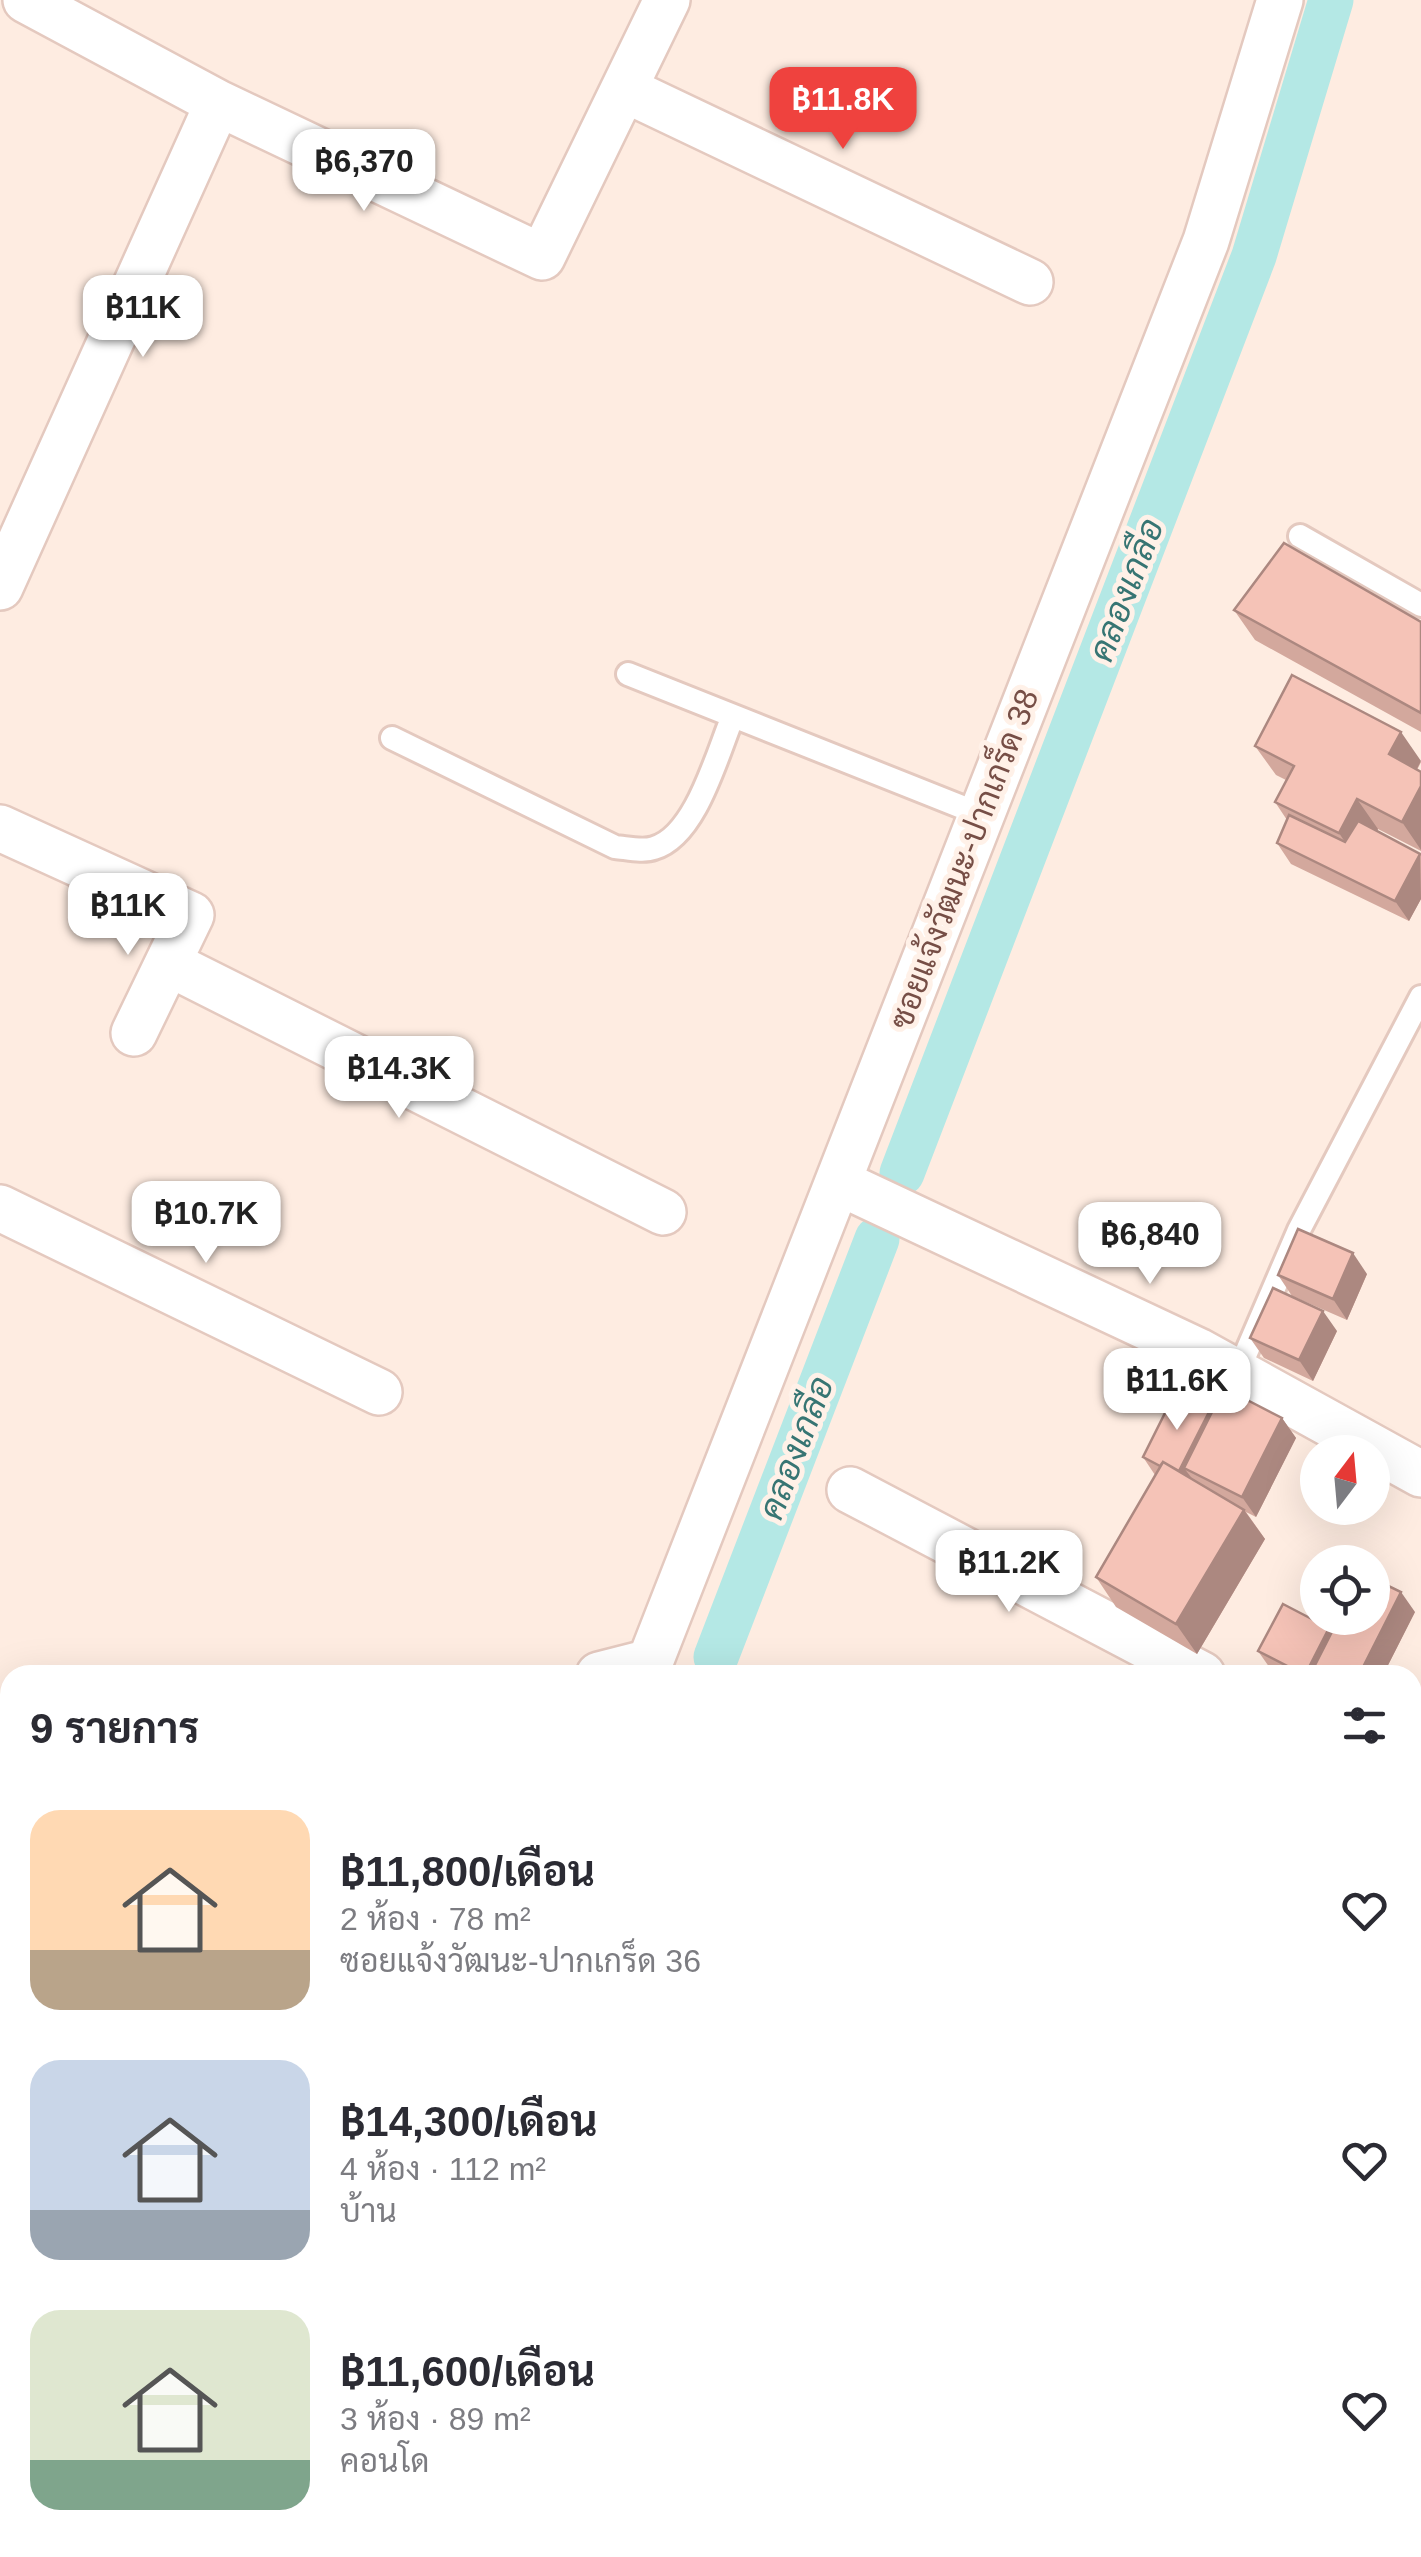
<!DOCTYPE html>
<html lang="th">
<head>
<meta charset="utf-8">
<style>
	:root { --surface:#fff; --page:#f7f7f7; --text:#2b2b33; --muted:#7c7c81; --accent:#ef423e }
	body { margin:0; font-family:Arial,Sarabun,sans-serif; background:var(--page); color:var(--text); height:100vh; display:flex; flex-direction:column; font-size:38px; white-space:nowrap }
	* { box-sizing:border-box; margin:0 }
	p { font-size:32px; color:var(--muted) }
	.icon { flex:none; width:55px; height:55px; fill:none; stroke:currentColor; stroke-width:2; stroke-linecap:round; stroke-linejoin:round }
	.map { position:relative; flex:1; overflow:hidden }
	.side { position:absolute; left:0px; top:1665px; width:1422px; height:892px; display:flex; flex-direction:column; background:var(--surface); border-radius:30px 30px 0 0; box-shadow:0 10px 40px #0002 }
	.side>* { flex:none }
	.needle { width:65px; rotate:16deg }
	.tools { position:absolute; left:1300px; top:1435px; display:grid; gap:20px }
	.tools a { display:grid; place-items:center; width:90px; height:90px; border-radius:50%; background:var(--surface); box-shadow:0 10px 40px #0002; font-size:50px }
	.price { position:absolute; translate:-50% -85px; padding:0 22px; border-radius:20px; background:#fff; color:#222; font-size:32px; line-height:65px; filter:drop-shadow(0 2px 5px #0008) }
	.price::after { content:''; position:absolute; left:50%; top:60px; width:30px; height:22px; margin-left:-15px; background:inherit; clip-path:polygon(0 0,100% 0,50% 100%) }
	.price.selected { background:var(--accent); color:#fff }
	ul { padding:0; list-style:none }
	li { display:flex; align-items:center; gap:30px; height:250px; padding:0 30px }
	li span { display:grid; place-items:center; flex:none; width:280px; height:200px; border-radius:30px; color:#555 }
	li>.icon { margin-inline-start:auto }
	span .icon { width:120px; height:120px; fill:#fffc; stroke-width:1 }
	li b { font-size:42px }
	h2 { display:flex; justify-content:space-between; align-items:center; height:120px; padding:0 30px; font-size:42px }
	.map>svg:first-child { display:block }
</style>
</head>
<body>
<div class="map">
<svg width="1421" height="2557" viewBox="0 0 1421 2557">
	<rect width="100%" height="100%" fill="#feece1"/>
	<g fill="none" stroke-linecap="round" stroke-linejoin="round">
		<!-- canal -->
		<path stroke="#b4e8e5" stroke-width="45" d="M902,1173L1254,256L1331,0
			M716,1657L877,1239
			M321,2557L325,2548"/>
		<!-- service casing -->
		<g stroke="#e4c9bf" stroke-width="28">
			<path id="service" d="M1300,536L1421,605
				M628,674L982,815
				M392,738L615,847C627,848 643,852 654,848C696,836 717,754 733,716
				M1237,1374L1299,1230L1421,997"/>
		</g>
		<!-- minor casing -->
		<g stroke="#e4c9bf" stroke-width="50">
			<path id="minor" d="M26,0L218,103L542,257L667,0
				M624,89L1030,282
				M0,587L218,103
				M0,828L191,915L134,1033
				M168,963L663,1212
				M838,1182L1198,1351L1421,1474
				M0,1208L379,1392
				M850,1490L1202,1675
				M599,1675L650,1662L1206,241L1280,0
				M0,1761H10
				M1412,1761L1421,1754"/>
		</g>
		<!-- service -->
		<use href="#service" stroke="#fff" stroke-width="22"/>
		<!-- minor -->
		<use href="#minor" stroke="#fff" stroke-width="45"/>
	</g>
	<!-- wall -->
	<path fill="#d3a89d" d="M1234,610L1421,622V732L1255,640Z
		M1255,746L1421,762L1417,770L1421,786V851L1378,829L1377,831L1421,854V899L1409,921L1291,864L1277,843L1287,820L1275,802L1286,780L1276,775Z
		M1367,1274L1347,1320L1292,1296L1278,1275Z
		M1337,1331L1313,1381L1264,1358L1250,1338Z
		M1210,1410L1212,1413L1282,1418L1296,1438L1256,1517L1246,1512L1265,1539L1197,1654L1116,1607L1096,1577L1155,1475L1143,1457Z
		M1415,1612L1383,1675H1280L1272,1671L1258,1651Z"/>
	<!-- shaded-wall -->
	<path fill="#ac8880" d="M1401,732L1421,761L1409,784L1389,754Z
		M1421,786V850L1402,822Z
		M1357,799L1378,829L1359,863L1339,833Z
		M1420,854L1421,899L1409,921L1395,901Z
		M1353,1253L1367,1274L1347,1320L1333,1299Z
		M1323,1311L1337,1331L1313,1381L1299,1360Z
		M1210,1410L1224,1430L1184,1468L1197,1485L1177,1476Z
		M1282,1418L1296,1438L1256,1517L1242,1497Z
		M1244,1510L1265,1539L1197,1654L1176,1624Z
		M1401,1592L1415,1612L1383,1675H1359Z
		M1329,1628L1343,1649L1330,1675H1305Z
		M1415,1783L1421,1791V1823L1412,1842V1789Z
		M1421,2227V2322L1412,2341V2245Z
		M1276,2548H1319L1315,2557H1272Z"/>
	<!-- building -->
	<path fill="#f5c3b7" stroke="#ac8880" stroke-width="2.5" d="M1284,543L1421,622V713L1234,610Z
		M1292,675L1401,732L1389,754L1421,772V786L1402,822L1357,799L1339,833L1275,802L1294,766L1255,746Z
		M1289,815L1345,842L1358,821L1420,854L1395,901L1277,843Z
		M1298,1229L1353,1253L1333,1299L1278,1275Z
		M1273,1288L1323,1311L1299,1360L1250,1338Z
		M1224,1388L1282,1418L1242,1497L1184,1468Z
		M1175,1393L1210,1410L1179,1471L1163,1462L1160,1466L1143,1457Z
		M1163,1462L1244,1510L1176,1624L1096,1577Z
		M1372,1578L1401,1592L1359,1675H1310L1339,1618H1372Z
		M1283,1604L1329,1628L1305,1675L1258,1651Z
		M1412,1974L1421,1977V2227L1412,2245Z
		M1412,2487L1421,2491V2557H1346L1326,2549L1327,2548H1412Z
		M513,2548H1276L1272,2557H509Z
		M1309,2548H1317L1339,2557H1305Z"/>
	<g text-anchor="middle" stroke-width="10" stroke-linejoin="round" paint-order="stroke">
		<!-- street labels -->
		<g font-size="32" fill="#764e46" stroke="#fff1e8">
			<text transform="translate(964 859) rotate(-69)" y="11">ซอยแจ้งวัฒนะ-ปากเกร็ด 38</text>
		</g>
		<!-- water labels -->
		<g font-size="35" font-style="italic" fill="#377573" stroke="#fff1e8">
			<text transform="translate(1126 590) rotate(-69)" y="12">คลองเกลือ</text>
			<text transform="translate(796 1448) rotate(-69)" y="12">คลองเกลือ</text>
		</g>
	</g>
</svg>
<div class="tools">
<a><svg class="needle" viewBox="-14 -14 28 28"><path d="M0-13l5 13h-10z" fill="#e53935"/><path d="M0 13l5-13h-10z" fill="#7c7c81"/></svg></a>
<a><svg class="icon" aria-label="locate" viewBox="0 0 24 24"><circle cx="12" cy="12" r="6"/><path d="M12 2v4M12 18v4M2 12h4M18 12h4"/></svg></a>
</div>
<b class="price selected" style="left:843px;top:152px">฿11.8K</b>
<b class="price" style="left:364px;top:214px">฿6,370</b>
<b class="price" style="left:143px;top:360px">฿11K</b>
<b class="price" style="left:128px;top:958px">฿11K</b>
<b class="price" style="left:399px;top:1121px">฿14.3K</b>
<b class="price" style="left:206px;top:1266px">฿10.7K</b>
<b class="price" style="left:1150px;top:1287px">฿6,840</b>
<b class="price" style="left:1177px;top:1433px">฿11.6K</b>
<b class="price" style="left:1009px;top:1615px">฿11.2K</b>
<section class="side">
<h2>9 รายการ<svg class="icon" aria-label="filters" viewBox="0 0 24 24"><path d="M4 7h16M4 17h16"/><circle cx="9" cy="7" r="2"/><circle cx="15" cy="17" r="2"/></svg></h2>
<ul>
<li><span style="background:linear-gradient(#ffd9b3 70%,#b9a48a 0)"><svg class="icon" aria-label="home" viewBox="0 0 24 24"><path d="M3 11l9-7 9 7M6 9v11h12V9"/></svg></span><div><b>฿11,800/เดือน</b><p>2 ห้อง · 78 m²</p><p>ซอยแจ้งวัฒนะ-ปากเกร็ด 36</p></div><svg class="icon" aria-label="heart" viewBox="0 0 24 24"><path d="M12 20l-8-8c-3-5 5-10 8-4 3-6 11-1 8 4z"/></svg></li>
<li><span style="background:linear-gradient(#c9d6e8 75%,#9aa5b1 0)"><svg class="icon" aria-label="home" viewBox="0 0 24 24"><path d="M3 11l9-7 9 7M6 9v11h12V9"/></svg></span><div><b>฿14,300/เดือน</b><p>4 ห้อง · 112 m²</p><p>บ้าน</p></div><svg class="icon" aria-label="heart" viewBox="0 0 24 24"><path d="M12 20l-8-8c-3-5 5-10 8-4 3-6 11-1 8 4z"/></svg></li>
<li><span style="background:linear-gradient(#dfe7d0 75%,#7fa58c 0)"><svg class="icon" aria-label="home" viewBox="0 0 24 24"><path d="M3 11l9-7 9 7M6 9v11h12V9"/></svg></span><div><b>฿11,600/เดือน</b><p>3 ห้อง · 89 m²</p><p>คอนโด</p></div><svg class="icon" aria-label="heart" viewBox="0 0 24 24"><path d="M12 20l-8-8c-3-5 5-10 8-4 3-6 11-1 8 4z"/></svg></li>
</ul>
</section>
</div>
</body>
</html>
